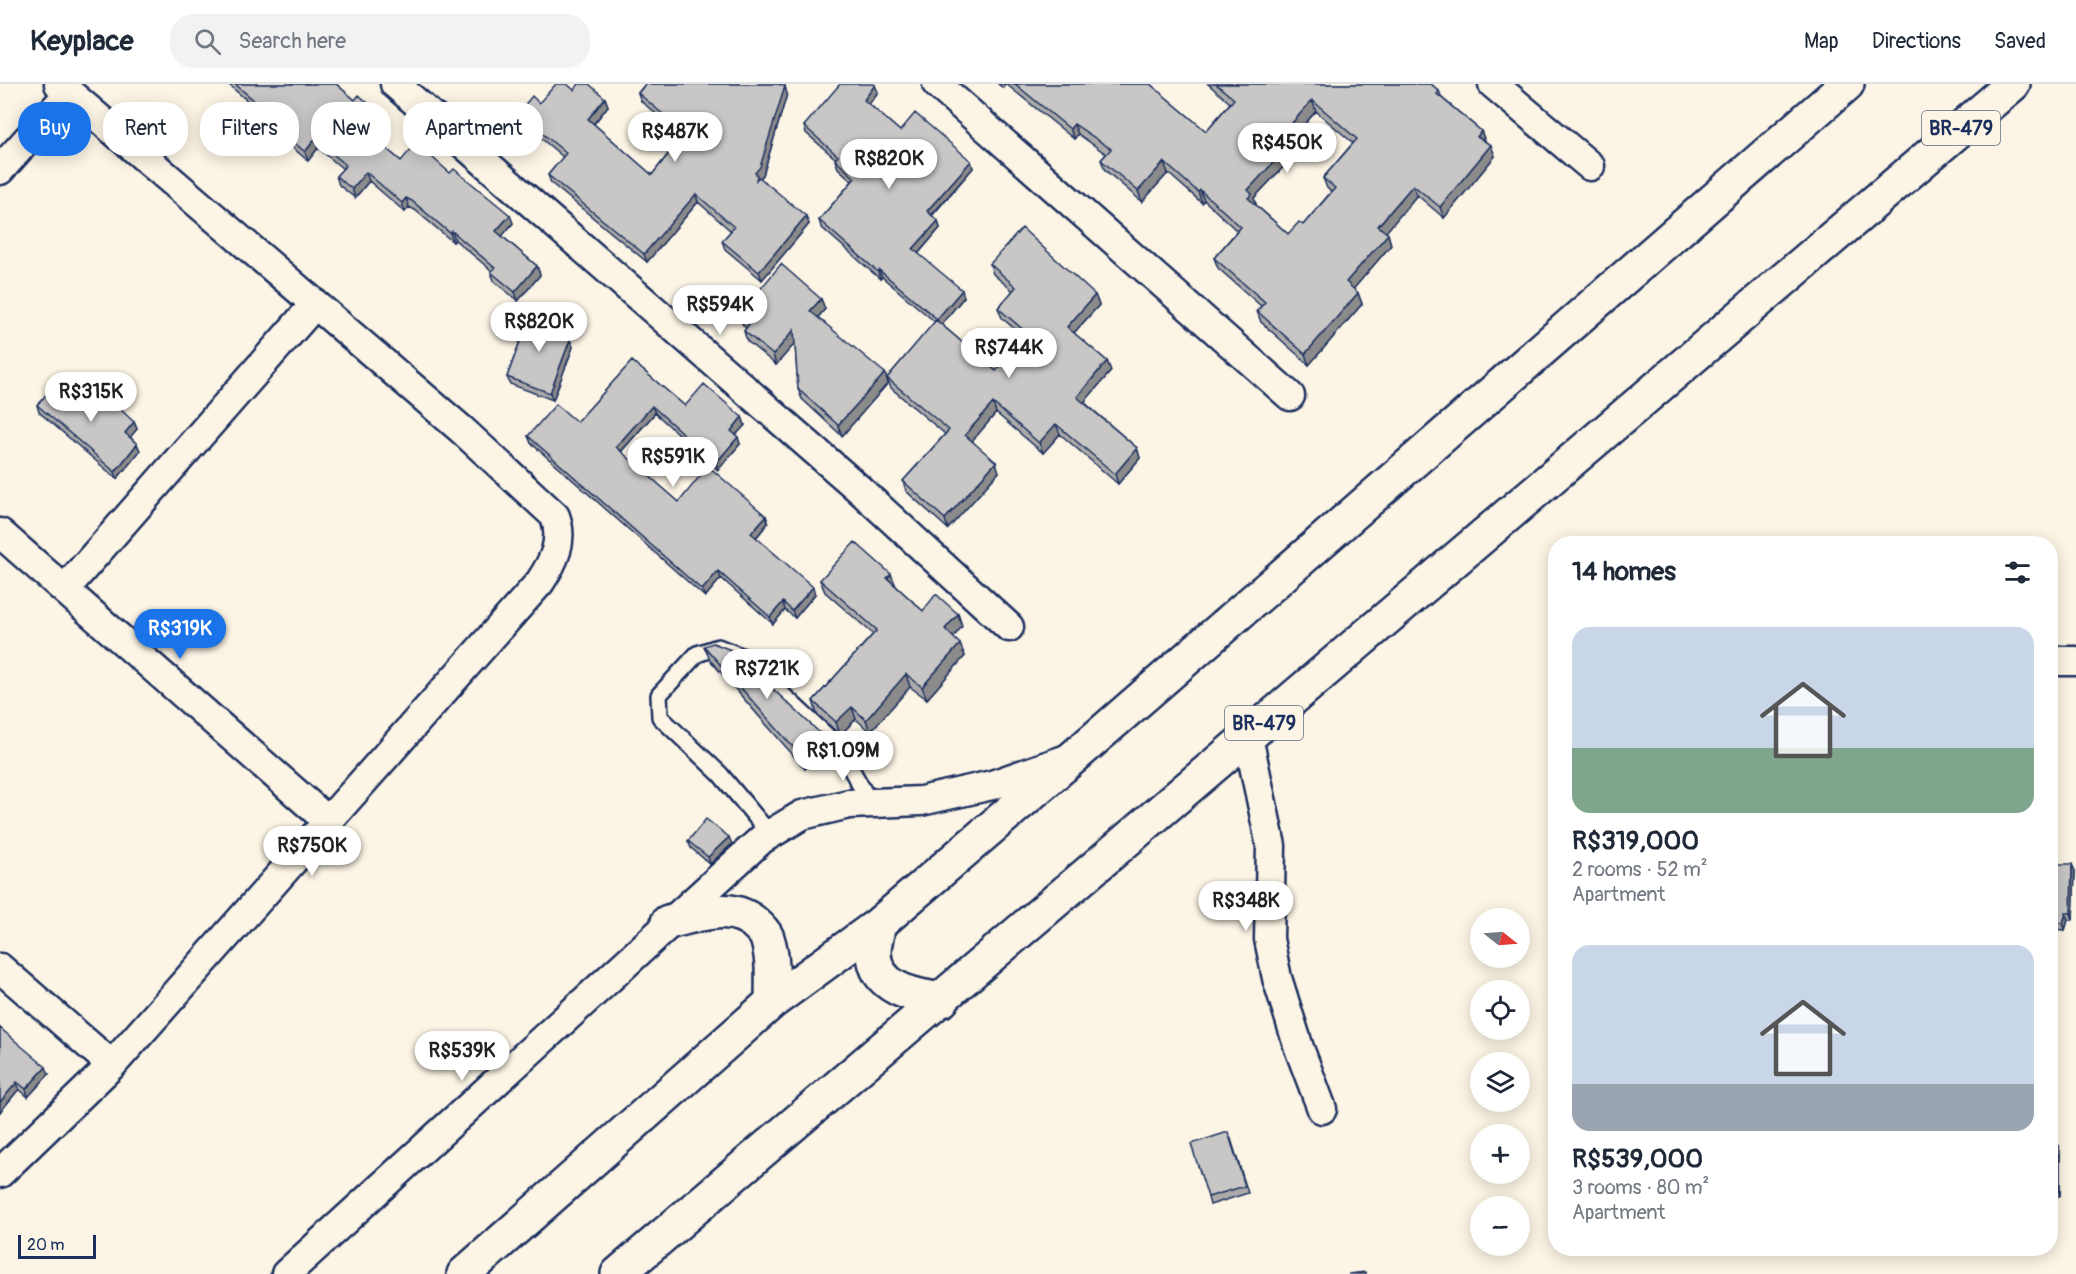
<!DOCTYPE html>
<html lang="en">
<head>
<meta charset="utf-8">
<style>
	:root { --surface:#fff; --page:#f2f2f3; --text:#1f2937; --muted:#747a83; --line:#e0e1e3; --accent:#1a73e8 }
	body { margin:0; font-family:Pangolin,sans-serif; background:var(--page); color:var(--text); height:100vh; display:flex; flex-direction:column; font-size:22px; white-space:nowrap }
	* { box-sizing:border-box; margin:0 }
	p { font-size:20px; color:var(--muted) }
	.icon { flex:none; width:33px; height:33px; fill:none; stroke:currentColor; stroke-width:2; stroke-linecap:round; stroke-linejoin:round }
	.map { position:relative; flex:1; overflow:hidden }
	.drawer { position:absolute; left:1548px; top:452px; width:510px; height:720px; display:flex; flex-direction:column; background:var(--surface); border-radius:24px; box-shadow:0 3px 15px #0003 }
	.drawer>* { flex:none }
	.banner { position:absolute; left:18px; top:18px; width:570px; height:54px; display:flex; gap:12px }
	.needle { width:39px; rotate:107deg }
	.buttons { position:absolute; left:1470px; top:824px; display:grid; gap:12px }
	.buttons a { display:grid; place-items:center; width:60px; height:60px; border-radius:50%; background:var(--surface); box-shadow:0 3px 15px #0003; font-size:30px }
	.scale { position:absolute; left:18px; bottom:15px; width:78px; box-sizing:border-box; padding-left:6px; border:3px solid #1b2f5e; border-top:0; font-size:16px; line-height:21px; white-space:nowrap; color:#1b2f5e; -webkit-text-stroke:4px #fcf5e5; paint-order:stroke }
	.price { position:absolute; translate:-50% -51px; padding:0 14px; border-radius:21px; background:#fff; color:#222; font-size:20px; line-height:39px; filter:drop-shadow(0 2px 3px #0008) }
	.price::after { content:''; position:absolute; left:50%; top:36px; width:18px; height:14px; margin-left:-9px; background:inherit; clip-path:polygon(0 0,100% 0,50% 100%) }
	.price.selected { background:var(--accent); color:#fff }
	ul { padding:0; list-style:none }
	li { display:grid; align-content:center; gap:12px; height:318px; padding:0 24px }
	li span { display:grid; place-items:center; height:186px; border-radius:18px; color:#555 }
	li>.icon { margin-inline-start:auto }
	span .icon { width:108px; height:108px; fill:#fffc; stroke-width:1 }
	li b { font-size:26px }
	h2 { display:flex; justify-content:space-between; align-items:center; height:72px; padding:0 24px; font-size:26px }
	.tag { padding:0 21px; border-radius:24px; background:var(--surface); box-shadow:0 3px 15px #0003; font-size:21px; line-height:54px }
	.tag.selected { background:var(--accent); color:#fff }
	header { display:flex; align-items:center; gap:36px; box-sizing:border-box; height:84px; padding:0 30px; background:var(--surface); border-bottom:2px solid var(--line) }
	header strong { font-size:28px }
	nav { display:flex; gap:33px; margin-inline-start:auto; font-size:21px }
	.search { width:420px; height:54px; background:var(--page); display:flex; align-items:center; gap:15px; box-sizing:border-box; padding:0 21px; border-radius:24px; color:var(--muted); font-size:22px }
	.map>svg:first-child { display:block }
</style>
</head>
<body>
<header>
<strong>Keyplace</strong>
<div class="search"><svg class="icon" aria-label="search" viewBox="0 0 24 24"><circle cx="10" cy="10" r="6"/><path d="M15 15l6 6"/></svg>Search here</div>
<nav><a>Map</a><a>Directions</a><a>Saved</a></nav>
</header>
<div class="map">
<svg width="2076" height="1190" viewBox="0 0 2076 1190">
	<rect width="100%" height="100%" fill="#fcf5e5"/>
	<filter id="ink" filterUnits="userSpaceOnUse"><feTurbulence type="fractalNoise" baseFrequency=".0167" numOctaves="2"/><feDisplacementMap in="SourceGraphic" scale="12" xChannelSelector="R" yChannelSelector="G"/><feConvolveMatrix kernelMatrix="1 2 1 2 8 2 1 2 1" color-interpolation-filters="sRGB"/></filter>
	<g filter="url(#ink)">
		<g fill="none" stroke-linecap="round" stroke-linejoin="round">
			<!-- lane casing -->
			<g stroke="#1b2f5e" stroke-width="20">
				<path id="lane" d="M770,750L720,690L660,633L659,611L697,570L718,563L741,572L839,663L870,719"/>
			</g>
			<!-- street casing -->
			<g stroke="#1b2f5e" stroke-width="33">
				<path id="street" d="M395,0L859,405L1009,543
					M937,0L1290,312
					M1493,0L1590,82
					M0,86L69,9
					M0,449L329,738
					M65,505L315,220
					M2050,577H2076
					M1248,653L1271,762L1269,855L1277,894L1299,964L1322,1025
					M0,884L112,981
					M0,1089L112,981L540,498C554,477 564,457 555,432L462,346L59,0
					M286,1190L762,755L802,731L849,720L921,717L992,701L1067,675"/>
			</g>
			<!-- primary casing -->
			<g stroke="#1b2f5e" stroke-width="38">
				<path id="primary" d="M668,838C698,831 734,816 759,843C762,846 766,850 767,854C774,874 772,898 772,918
					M879,840C877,849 874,860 874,869C875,905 914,912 942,916
					M464,1190L772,918L879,840L1076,671L1847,0
					M618,1190L2013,0"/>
			</g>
			<!-- lane -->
			<use href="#lane" stroke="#fcf5e5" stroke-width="15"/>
			<!-- street -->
			<use href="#street" stroke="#fcf5e5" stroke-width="28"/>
			<!-- primary -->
			<use href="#primary" stroke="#fcf5e5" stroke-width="33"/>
		</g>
		<!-- wall -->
		<path fill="#acabaa" stroke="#1b2f5e" stroke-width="1.5" fill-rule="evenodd" d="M228,0H336L355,16L384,33L387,41L375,55L401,77L450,89L513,139L502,152L537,182L540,191L518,217L494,197L491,188L492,187L455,156L453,158L415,126L409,123L405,128L369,97L355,114L339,101L336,92L343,85L318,64L308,77L284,56L282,47Z
			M645,0H778L787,10L763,91L760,94L809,140L762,196L725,165L722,157L731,147L698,118L647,178L551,99L548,91L563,73L521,37L518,29L539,19L574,6L605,14L608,22L594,40L652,91L682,52L641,17L638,9Z
			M998,0H1150L1206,47L1230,19L1208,0H1431L1439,7L1442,14L1481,47L1485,57L1495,72L1444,134L1417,111L1385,148L1388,150L1391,161L1353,205L1358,209L1362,220L1309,281L1261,238L1257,227L1261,222L1218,184L1214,174L1237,147L1204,116L1202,119L1168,89L1142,118L1105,86L1101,76L1106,70L1078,50L1074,55L1006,0L1003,4ZM1316,27L1353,59L1323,94L1327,104L1331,108L1303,141L1288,150L1256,121L1254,114L1286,80L1281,68Z
			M878,8L869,20L900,47L971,77L973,84L932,132L938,137L940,144L918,170L964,213L941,240L996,287L1024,253L1002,234L998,224L1013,207L993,190L990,180L1095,211L1099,221L1074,249L1107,277L1111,287L1084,318L1137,364L1140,374L1118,400L1060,350L1043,369L996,329L972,357L999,388L948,445L906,407L903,397L945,350L891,304L887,294L935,238L882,193L880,195L821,143L819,136L852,97L838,84L835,76L836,75L806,49L804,42Z
			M821,215L825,225L818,233L888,299L842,352L802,315L798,305L795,259L776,281L747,257L744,247L746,244L743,241L739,231Z
			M514,249H566L564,254L570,256L573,263L553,316L510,300L507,293L520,257L517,256Z
			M632,277L685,322L742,333L745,341L736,351L740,360L718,386L655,329L621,368L679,418L766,432L768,439L756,454L815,510L795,534L785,526L773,540L721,494L705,513L531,359L528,352L577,338Z
			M37,321H93L134,338L137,345L130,353L137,360L140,367L117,395L39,328Z
			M820,496L896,502L923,527L958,530L962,542L953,553L965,572L927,615L910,603L870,648L856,635L840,651L817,630L813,617L873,550L825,508Z
			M704,562L826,664L805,685L710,576Z
			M688,757L732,760L710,780L691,764Z
			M2050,780L2075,787L2073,836H2068L2065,846L2050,845Z
			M0,944L49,990L28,1013L19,1005L0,1028Z
			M1231,1055L1248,1109L1210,1121L1208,1113Z
			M2050,1059H2057L2060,1067V1112H2050Z"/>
		<!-- shaded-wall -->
		<path fill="#8c8b8b" stroke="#1b2f5e" stroke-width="1.5" d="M875,1L878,8L867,23L864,16Z
			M785,2L787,10L763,91L759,95V104L755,89Z
			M605,14L608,22L591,43L588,35Z
			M1312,16L1316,27L1277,72L1273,61Z
			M384,33L387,41L372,58L369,50Z
			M1074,40L1078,50L1074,55L1070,45Z
			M1481,47L1485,58L1477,53Z
			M315,55L318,64L308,77L305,68Z
			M1491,61L1495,72L1444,134L1440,123Z
			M1282,69L1286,80L1254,114L1256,120L1252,125L1248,114V106Z
			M971,77L973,84L929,134L927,127Z
			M1164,78L1168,89L1142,118L1138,107Z
			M366,88L369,97L355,114L352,105Z
			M1413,101L1417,111L1382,153L1378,142Z
			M1200,106L1204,116L1202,119L1198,108Z
			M696,110L698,118L647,178L644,170Z
			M406,114L409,123L405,128L402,119Z
			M510,131L513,139L499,156L496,147Z
			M806,132L809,140L762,196L759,188Z
			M938,137L940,144L916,172L913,165Z
			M452,147L455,156L453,158L450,149Z
			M1388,150L1391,161L1350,209L1346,198Z
			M537,182L540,191L518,217L515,208Z
			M879,186L882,193L880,195L878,188Z
			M962,206L964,213L940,242L937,235Z
			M1358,209L1362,220L1309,281L1305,270Z
			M1095,211L1099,221L1071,252L1067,243Z
			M821,215L825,225L814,238L810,227Z
			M563,242L566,249L562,259L560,252Z
			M794,246L798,256L776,281L773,271Z
			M570,256L573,263L553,316L550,309Z
			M1107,277L1111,287L1081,322L1077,313Z
			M885,289L888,299L842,352L838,341Z
			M993,319L996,329L969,361L965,351Z
			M652,322L655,329L619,370L616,363Z
			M742,333L745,341L733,354L731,347Z
			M134,338L137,345L128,356L125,349Z
			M1056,340L1060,350L1043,369L1039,359Z
			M738,353L740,360L718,386L716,379Z
			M137,360L140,367L117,395L115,388Z
			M1137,364L1140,374L1118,400L1115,390Z
			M996,378L999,388L948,445L945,435Z
			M766,432L768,439L754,456L751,449Z
			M718,487L721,494L705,513L702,506Z
			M891,490L896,502L887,494Z
			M813,503L815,510L795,534L792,527Z
			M783,518L785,526L773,540L770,533Z
			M958,530L962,542L950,558L945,545Z
			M960,560L965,572L927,615L922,603Z
			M906,590L910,603L870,648L866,636Z
			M852,623L856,635L840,651L836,638Z
			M821,650L826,664L805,685L799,670Z
			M729,753L732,760L710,780L708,773Z
			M2072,780L2075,787L2073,836L2071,829Z
			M2066,829L2068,836L2065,846L2063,839Z
			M46,983L49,990L28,1013L26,1005Z
			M17,998L19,1005L0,1028V1018Z
			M2057,1059L2060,1067V1112L2058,1104Z"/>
		<!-- building -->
		<path fill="#c8c7c6" stroke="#1b2f5e" stroke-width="1.5" fill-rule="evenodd" d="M235,0H336L355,16L359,11L384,33L369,50L401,77L416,59L450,89L454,85L510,131L496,147L537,182L515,208L491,188L495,184L452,147L450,149L412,117L406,114L402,119L366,88L352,105L336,92L346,81L315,55L305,68L281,47L285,43Z
			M556,0H567L574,6L579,0H589L605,14L588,35L652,91L685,49L638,9L646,0H778L785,2L760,83L755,89L757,91L756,96L759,93L806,132L759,188L722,157L734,143L696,110L644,170L548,91L566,69L518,29L532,12L539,19Z
			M840,0H874L875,1L864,16L900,47L915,29L971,77L927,127L938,137L913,165L962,206L937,235L879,186L878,188L819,136L855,94L835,76L838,72L804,42Z
			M1015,0H1150L1206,47L1234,15L1216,0H1431L1439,7L1437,10L1481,47L1477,53L1491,61L1440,123L1413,101L1378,142L1388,150L1346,198L1358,209L1305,270L1257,227L1265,218L1214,174L1241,143L1200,106L1198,108L1164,78L1138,107L1101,76L1111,65L1074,40L1070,45ZM1312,16L1357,55L1323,94L1335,104L1303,141L1299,138L1288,150L1248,114L1252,110L1248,106L1282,69L1273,61Z
			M1022,144L1095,211L1067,243L1107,277L1077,313L1137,364L1115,390L1056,340L1039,359L993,319L965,351L996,378L945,435L903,397L949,346L887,294L936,236L996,287L1027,249L998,224L1016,203L990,180Z
			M781,180L821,215L810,227L885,289L838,341L798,305L794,246L773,271L744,247L749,240L739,231Z
			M531,230L563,242L560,252L570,256L550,309L507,293L522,252L514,249Z
			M632,277L685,322L704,300L742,333L731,347L738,353L716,379L652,322L616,363L679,418L708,382L766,432L751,449L813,503L792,527L783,518L770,533L718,487L702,506L528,352L556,320L577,338Z
			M61,294L93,321L104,310L134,338L125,349L137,360L115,388L37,321Z
			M855,458L891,490L887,494L923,527L936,510L958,530L945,545L960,560L922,603L906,590L866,636L852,623L836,638L813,617L877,546L820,496Z
			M713,559L731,566L821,650L799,670L704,562Z
			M706,735L729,753L708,773L688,757Z
			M2050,780H2072L2071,829H2066L2063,839L2050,838Z
			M0,944L46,983L26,1005L17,998L0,1018Z
			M1228,1048L1245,1102L1208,1113L1191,1060Z
			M2050,1059H2057L2058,1104L2050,1105Z
			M1365,1188L1366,1190H1348Z"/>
	</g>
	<g text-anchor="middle" stroke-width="5" stroke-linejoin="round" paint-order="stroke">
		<!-- shield labels -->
		<g fill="#fcf5e5" stroke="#5e6a86" stroke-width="1.5">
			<rect x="1922" y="27" width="78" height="34" rx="4.5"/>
			<rect x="1225" y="622" width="78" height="34" rx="4.5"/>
		</g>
		<g font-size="20" font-weight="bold" fill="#1b2f5e">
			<text x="1961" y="51">BR-479</text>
			<text x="1264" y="646">BR-479</text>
		</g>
	</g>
</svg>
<div class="buttons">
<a><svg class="needle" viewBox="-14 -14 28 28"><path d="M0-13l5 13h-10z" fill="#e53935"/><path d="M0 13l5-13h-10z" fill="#747a83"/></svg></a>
<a><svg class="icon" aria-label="locate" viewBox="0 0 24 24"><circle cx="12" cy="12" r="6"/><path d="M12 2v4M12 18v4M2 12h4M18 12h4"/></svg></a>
<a><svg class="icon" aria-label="layers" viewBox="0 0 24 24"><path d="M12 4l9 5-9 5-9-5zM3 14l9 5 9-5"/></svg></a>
<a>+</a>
<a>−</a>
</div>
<div class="scale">20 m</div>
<b class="price" style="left:675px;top:79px">R$487K</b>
<b class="price" style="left:1287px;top:90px">R$450K</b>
<b class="price" style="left:889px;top:106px">R$820K</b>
<b class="price" style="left:720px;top:252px">R$594K</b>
<b class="price" style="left:539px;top:269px">R$820K</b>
<b class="price" style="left:1009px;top:295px">R$744K</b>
<b class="price" style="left:91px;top:339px">R$315K</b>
<b class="price" style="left:673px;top:404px">R$591K</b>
<b class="price selected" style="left:180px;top:576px">R$319K</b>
<b class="price" style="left:767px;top:616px">R$721K</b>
<b class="price" style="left:843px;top:698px">R$1.09M</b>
<b class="price" style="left:312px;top:793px">R$750K</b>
<b class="price" style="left:1246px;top:848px">R$348K</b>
<b class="price" style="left:462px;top:998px">R$539K</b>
<div class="banner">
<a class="tag selected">Buy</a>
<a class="tag">Rent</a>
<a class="tag">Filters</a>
<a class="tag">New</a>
<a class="tag">Apartment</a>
</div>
<section class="drawer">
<h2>14 homes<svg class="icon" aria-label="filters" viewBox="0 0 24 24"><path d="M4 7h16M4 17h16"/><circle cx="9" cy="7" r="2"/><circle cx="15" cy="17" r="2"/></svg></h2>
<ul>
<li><span style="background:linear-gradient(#c9d6e8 65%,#7fa58c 0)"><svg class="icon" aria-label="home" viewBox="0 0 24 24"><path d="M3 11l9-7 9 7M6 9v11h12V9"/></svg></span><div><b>R$319,000</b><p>2 rooms · 52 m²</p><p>Apartment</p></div></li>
<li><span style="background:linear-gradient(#c9d6e8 75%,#9aa5b1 0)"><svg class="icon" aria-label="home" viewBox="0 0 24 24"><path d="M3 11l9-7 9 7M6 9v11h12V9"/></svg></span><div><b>R$539,000</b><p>3 rooms · 80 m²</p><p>Apartment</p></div></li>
</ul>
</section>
</div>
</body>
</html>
